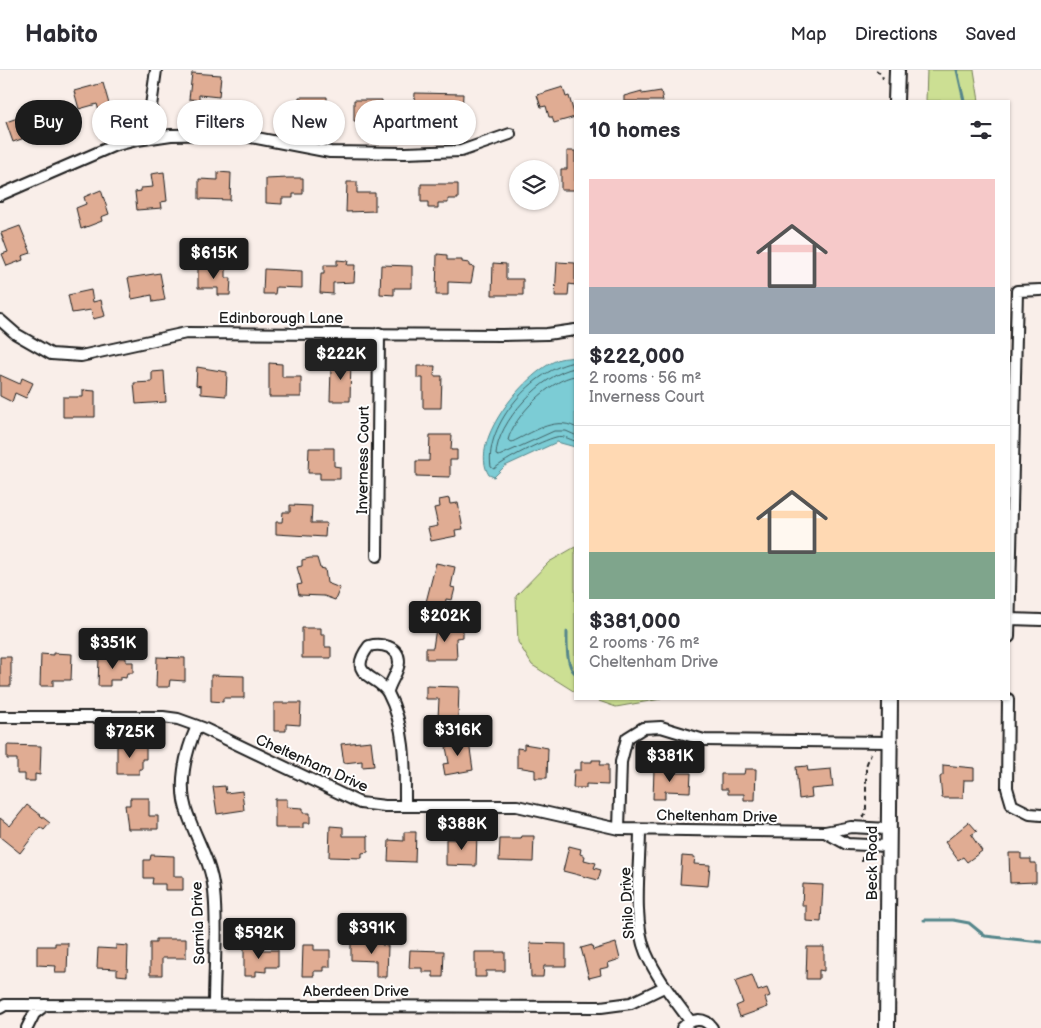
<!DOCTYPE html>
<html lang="en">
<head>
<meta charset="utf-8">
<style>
	:root { --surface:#fff; --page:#f2f2f3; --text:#2b2b33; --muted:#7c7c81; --line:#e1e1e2; --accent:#1c1c1c }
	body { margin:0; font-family:"Balsamiq Sans",sans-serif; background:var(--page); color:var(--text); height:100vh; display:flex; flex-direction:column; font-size:19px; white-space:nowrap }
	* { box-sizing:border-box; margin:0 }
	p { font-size:16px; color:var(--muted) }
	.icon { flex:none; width:28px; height:28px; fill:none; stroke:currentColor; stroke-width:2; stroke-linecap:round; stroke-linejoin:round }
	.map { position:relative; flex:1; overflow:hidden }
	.side { position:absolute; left:574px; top:30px; width:436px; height:600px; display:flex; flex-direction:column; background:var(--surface); border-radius:0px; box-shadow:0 1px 4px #0004 }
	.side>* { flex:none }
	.hud { position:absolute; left:15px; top:30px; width:475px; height:45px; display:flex; gap:10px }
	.controls { position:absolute; left:509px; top:90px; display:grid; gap:10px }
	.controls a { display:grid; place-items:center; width:50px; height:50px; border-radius:50%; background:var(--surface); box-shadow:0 1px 4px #0004; font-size:25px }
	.price { position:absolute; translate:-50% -42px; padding:0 11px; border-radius:5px; background:var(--accent); color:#fff; font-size:16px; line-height:32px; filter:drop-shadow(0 1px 2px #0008) }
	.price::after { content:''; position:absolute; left:50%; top:30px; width:15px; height:11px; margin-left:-8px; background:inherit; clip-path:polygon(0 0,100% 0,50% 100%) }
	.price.current { background:#222; color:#fff }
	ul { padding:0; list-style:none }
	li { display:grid; align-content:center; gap:10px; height:265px; padding:0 15px }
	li+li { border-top:1px solid var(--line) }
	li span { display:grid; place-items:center; height:155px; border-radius:0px; color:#555 }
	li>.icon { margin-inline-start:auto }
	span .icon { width:90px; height:90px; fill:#fffc; stroke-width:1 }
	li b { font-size:21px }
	h2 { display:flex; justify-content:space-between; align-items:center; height:60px; padding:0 15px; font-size:21px }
	.tag { padding:0 18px; border-radius:22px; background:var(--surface); box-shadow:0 1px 4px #0004; font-size:18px; line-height:45px }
	.tag.current { background:var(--accent); color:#fff }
	header { display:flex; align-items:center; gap:30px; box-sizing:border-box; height:70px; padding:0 25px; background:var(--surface); border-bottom:1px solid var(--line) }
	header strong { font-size:24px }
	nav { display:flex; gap:28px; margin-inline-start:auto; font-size:18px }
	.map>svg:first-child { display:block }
</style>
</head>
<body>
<header>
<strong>Habito</strong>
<nav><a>Map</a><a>Directions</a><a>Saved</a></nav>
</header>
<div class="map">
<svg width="1041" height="958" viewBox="0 0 1041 958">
	<rect width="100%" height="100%" fill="#f9eee9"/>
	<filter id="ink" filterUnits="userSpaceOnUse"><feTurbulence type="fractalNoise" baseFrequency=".02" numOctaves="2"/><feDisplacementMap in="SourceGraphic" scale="10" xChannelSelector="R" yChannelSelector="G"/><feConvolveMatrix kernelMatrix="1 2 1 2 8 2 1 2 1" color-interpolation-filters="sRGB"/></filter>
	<g filter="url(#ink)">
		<!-- green -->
		<path fill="#ccdf93" stroke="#747e58" d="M927,0H974L979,31H926Z
			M575,477V622L532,595L518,572L516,526L549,492Z
			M593,629H661L616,637Z"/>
		<!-- water -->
		<path fill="#7bccd5" stroke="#55868b" d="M575,287V377L557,372L505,396L494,407L489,405C467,371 528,299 560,289C564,288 570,288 575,287Z"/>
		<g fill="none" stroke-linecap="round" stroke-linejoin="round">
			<!-- shore -->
			<path stroke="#426266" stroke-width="1" d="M575,292C534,298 484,355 491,397L494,399C506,389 541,371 556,367C563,365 568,369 575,371
				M575,298C543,303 497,352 496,385L499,386L554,361H566L575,365
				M575,306C551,309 514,346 508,370L512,372C530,364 554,346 575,357"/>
			<!-- stream -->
			<path stroke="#55868b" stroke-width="3" d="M957,0L964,31
				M567,562C567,573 566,596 575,603
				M924,850H953L969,853L985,866L1041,872"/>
		</g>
		<!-- building -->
		<path fill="#e0ac93" stroke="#1c1c1c" d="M192,3L221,5L219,27L199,25V30L189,29Z
			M103,13L111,41L100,44L97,34L79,39L74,21Z
			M563,17L566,27L569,26L575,47L554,53L552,47H549L546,36L541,37L537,25Z
			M642,21V24L661,21L663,31H624V26Z
			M415,23L463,24L462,43L450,42V45H441L414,44Z
			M299,27H327V53H315V47H299Z
			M354,30H382V55H372V51H354Z
			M32,43L35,52L40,50L46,66L35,70L33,65L13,72L6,52Z
			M567,81H575V120H561V99H567Z
			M164,102L167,131L161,132L162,138L137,140L135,122L141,121V118L153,117L151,104Z
			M218,102L231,103L230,130L199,129V109L218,110Z
			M288,108H303V124H293V128H282V134L266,133V109Z
			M347,112H357V123H375V141L346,142Z
			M421,114H458V129H448V133H438V138H428V132H421Z
			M101,120L109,144L101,147L102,151L81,159L76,138L86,134L84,127Z
			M20,156L31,183L22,186L23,190L7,196L2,184L8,182L1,163Z
			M437,184L447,185V190H462V192L469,193V196L474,197L471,213L448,212V225H436Z
			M337,190L348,191L347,195H355L354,212L333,213V224L320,223L321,204H324V195H337Z
			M557,192L575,193V215L569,214L568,226H555Z
			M493,193L506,194V209H523V225H492Z
			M381,195L412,196V218H394V225L380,224Z
			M198,197L226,198V208H231L230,225H218V218H198Z
			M264,199L302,201V218L276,217L275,224H263Z
			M160,203L165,230L153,232L152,225L132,229L128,208Z
			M91,220L93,232L101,230L105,246L93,249L91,240L72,243L68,225Z
			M333,290H351L350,331H330L331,298H333Z
			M269,293L282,294V307H301V327H269Z
			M417,296H435L434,306H442L441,338H423V308H417Z
			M197,297L227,302L226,326L201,324V316L196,315Z
			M164,301L166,332L136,334L134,313L152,312V302Z
			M0,305L20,314L22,308L33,313L26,328L15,323L12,332L0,326Z
			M83,320L95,321V347H63V327H83Z
			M430,365H452L451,380H457V390H450V407L416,406V391H429Z
			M309,378H334V396L340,397V409H320V403H308Z
			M449,428L450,434L458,433L463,459L455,460L456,466L431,471L428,458L438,456L434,438L440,437L439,430Z
			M290,435L312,436L311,453H326L325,467L276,464V452H282L283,442H290Z
			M310,488H317L320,498L325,499L327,513L340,518L335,530L324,526L299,525L297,515L302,514L297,497L302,496V490Z
			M436,493L455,497L451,517L455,518L452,530L446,529L445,536L426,532Z
			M441,553H455L456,559H463V567L456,568L457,589H426V578H433L436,558L442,557Z
			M302,558H321V565H325V577H331V588H302Z
			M53,583L72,584L71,610H53V616H40L41,584L53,585Z
			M0,587H11V616H0Z
			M99,587L126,588V592H133V603H127L126,608L120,607V610H110V616H98Z
			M157,587L185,588V611L170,610L169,617H156Z
			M211,605L244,606V628H223V632L211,631Z
			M426,616L459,617L458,649L438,648L439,629H426Z
			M274,633H301L300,655L286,654V661H274Z
			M461,667L462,673L469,672L473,700L445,705L443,694L449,693L446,677L452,676L451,668Z
			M371,671L374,696L362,697V691L344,693L341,674Z
			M524,674L548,678L547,708H535V700L517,697V678L524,679Z
			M7,675L41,676L40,705L35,704V711H25V704H17V689H7Z
			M117,676H146V689H142V699H139V704H117Z
			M592,690H601L600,695H608V715L586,714V718H573L574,700H581V692H592Z
			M943,695L974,698V710H964L963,728H942L940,707L943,705Z
			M807,696L808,701L831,699L833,717L811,719L812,727L799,729L796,697Z
			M654,699H666V703H691L690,722L665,721V729H653Z
			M745,699H756L755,730H744V724H728V719H721V704H744Z
			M225,716L226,723L242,721L244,740L217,744L213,717Z
			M130,728H149V746H158V759H128L125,735H130Z
			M275,729H287V737L303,738V743H310V753H303V758H275Z
			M27,735L50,753L44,760L40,757L20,783L0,767V748L10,756Z
			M969,752L977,761L971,765L982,781L967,792L963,787L958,790L945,772Z
			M330,756L343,757V766H368V782L362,783V788L329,787Z
			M404,762H416L415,792L388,791L389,770L404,771Z
			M464,762L477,763L476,796L446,795V769L464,770Z
			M522,766H534L533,792L499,791L500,769H521Z
			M569,776L581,779L580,784L585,786L584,790L596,793L594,798L601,800L598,810L563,801Z
			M1009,783H1021V789H1031V793H1036V812L1010,813Z
			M151,785L174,786V806H183V820H165V814H152L153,808H144V790H150Z
			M682,786L695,787L694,794L710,795L708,816L680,814Z
			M803,814L823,815L821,852L806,851V836H802Z
			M374,867H382V875L388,876L387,907H376V891L351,890V872H374Z
			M156,869H186V888H162V905H150V873H156Z
			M55,873H68L67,903H55L56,896L37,895V876H55Z
			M530,873L566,874V896H544L543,907H531Z
			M616,873L620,889L608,893L609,897L600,899L601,905L589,908L581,878L592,875L593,880Z
			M116,875L128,876L127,906L117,905V899L97,898L98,878L116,879Z
			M244,875H256V880H278V897H266V902L256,901V906H244Z
			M303,875H314V880H330V897H324V901H314V906H302Z
			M807,877H824V901L819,900V909H806Z
			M410,880L444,881L443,907H433V902H422V898H409Z
			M475,882H505V901H486V907H475Z
			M752,905L758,921L767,918L770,926L765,928L768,937L740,947L736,936L743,933L735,911Z"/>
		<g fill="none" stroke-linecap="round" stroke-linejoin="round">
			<!-- minor casing -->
			<g stroke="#1c1c1c" stroke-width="14">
				<path id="minor" d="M154,67L151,36L156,0
					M0,125L113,76L137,70L171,65L235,64L330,82L405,83L461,81L510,64
					M0,250L16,264L51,284L81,286L186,263L502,265L547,264L575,260
					M377,486L379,263
					M1009,549L1041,550
					M1009,567L1017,221L1041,220
					M388,621C390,612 399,601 399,592C399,576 381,573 369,576C345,607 379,605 388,623C406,657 405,698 405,736
					M1008,629L1007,718L1012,735L1030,744L1041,745
					M0,647H163L178,649L203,658L360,733L385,736H517L619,759L825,762L851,757L888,759
					M197,656C185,683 177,717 188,745C197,771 211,792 214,821C218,858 214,898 214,935
					M619,759L621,692L627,668L643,658L661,657L704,670L890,672
					M640,760C640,795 632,850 646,883C657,908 674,929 690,951
					M825,762L847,774L888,776
					M0,938L5,935H14L601,937L631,933L664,917
					M27,958L34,944L45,935
					M682,958C691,949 704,946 712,958"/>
			</g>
			<!-- secondary casing -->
			<g stroke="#1c1c1c" stroke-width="18">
				<path id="secondary" d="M896,31L897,0
					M887,958L890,629"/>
			</g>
			<!-- path -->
			<path stroke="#1c1c1c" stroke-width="2" stroke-dasharray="5 4" stroke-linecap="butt" d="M876,0L882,5L883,9
				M863,748L866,742V696L871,683
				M862,792V786"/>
			<!-- minor -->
			<use href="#minor" stroke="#fff" stroke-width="10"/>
			<!-- secondary -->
			<use href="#secondary" stroke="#fff" stroke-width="14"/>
		</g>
	</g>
	<g text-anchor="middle" stroke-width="4" stroke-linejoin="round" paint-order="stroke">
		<!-- street labels -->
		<g font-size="15" fill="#1c1c1c" stroke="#fff">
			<text x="281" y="253">Edinborough Lane</text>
			<text transform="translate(363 390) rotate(-89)" y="5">Inverness Court</text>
			<text transform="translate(312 693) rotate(24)" y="5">Cheltenham Drive</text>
			<text transform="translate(717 746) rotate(1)" y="5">Cheltenham Drive</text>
			<text transform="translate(872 793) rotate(-90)" y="5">Beck Road</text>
			<text transform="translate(627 833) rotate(-93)" y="5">Shilo Drive</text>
			<text transform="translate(198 853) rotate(-92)" y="5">Sarnia Drive</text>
			<text x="356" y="926">Aberdeen Drive</text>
		</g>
	</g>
</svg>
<div class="controls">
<a><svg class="icon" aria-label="layers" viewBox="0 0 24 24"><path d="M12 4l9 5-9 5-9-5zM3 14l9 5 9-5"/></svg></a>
</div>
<b class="price" style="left:214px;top:210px">$615K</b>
<b class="price current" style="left:341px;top:311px">$222K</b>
<b class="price" style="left:445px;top:573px">$202K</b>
<b class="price" style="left:113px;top:600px">$351K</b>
<b class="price" style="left:458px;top:687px">$316K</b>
<b class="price" style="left:130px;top:689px">$725K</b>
<b class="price" style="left:670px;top:713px">$381K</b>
<b class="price" style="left:462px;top:781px">$388K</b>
<b class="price" style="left:372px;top:885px">$391K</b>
<b class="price" style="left:259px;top:890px">$592K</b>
<div class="hud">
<a class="tag current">Buy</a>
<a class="tag">Rent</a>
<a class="tag">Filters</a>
<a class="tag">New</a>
<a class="tag">Apartment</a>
</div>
<section class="side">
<h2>10 homes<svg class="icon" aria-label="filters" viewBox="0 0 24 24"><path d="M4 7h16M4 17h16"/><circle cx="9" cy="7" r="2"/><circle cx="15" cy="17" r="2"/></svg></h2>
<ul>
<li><span style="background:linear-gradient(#f6c9c9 70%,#9aa5b1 0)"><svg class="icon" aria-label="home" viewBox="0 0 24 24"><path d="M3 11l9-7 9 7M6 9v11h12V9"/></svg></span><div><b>$222,000</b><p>2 rooms · 56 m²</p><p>Inverness Court</p></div></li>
<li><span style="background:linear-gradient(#ffd9b3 70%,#7fa58c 0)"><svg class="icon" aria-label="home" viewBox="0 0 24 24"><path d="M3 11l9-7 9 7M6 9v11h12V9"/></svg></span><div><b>$381,000</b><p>2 rooms · 76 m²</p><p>Cheltenham Drive</p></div></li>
</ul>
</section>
</div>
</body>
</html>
